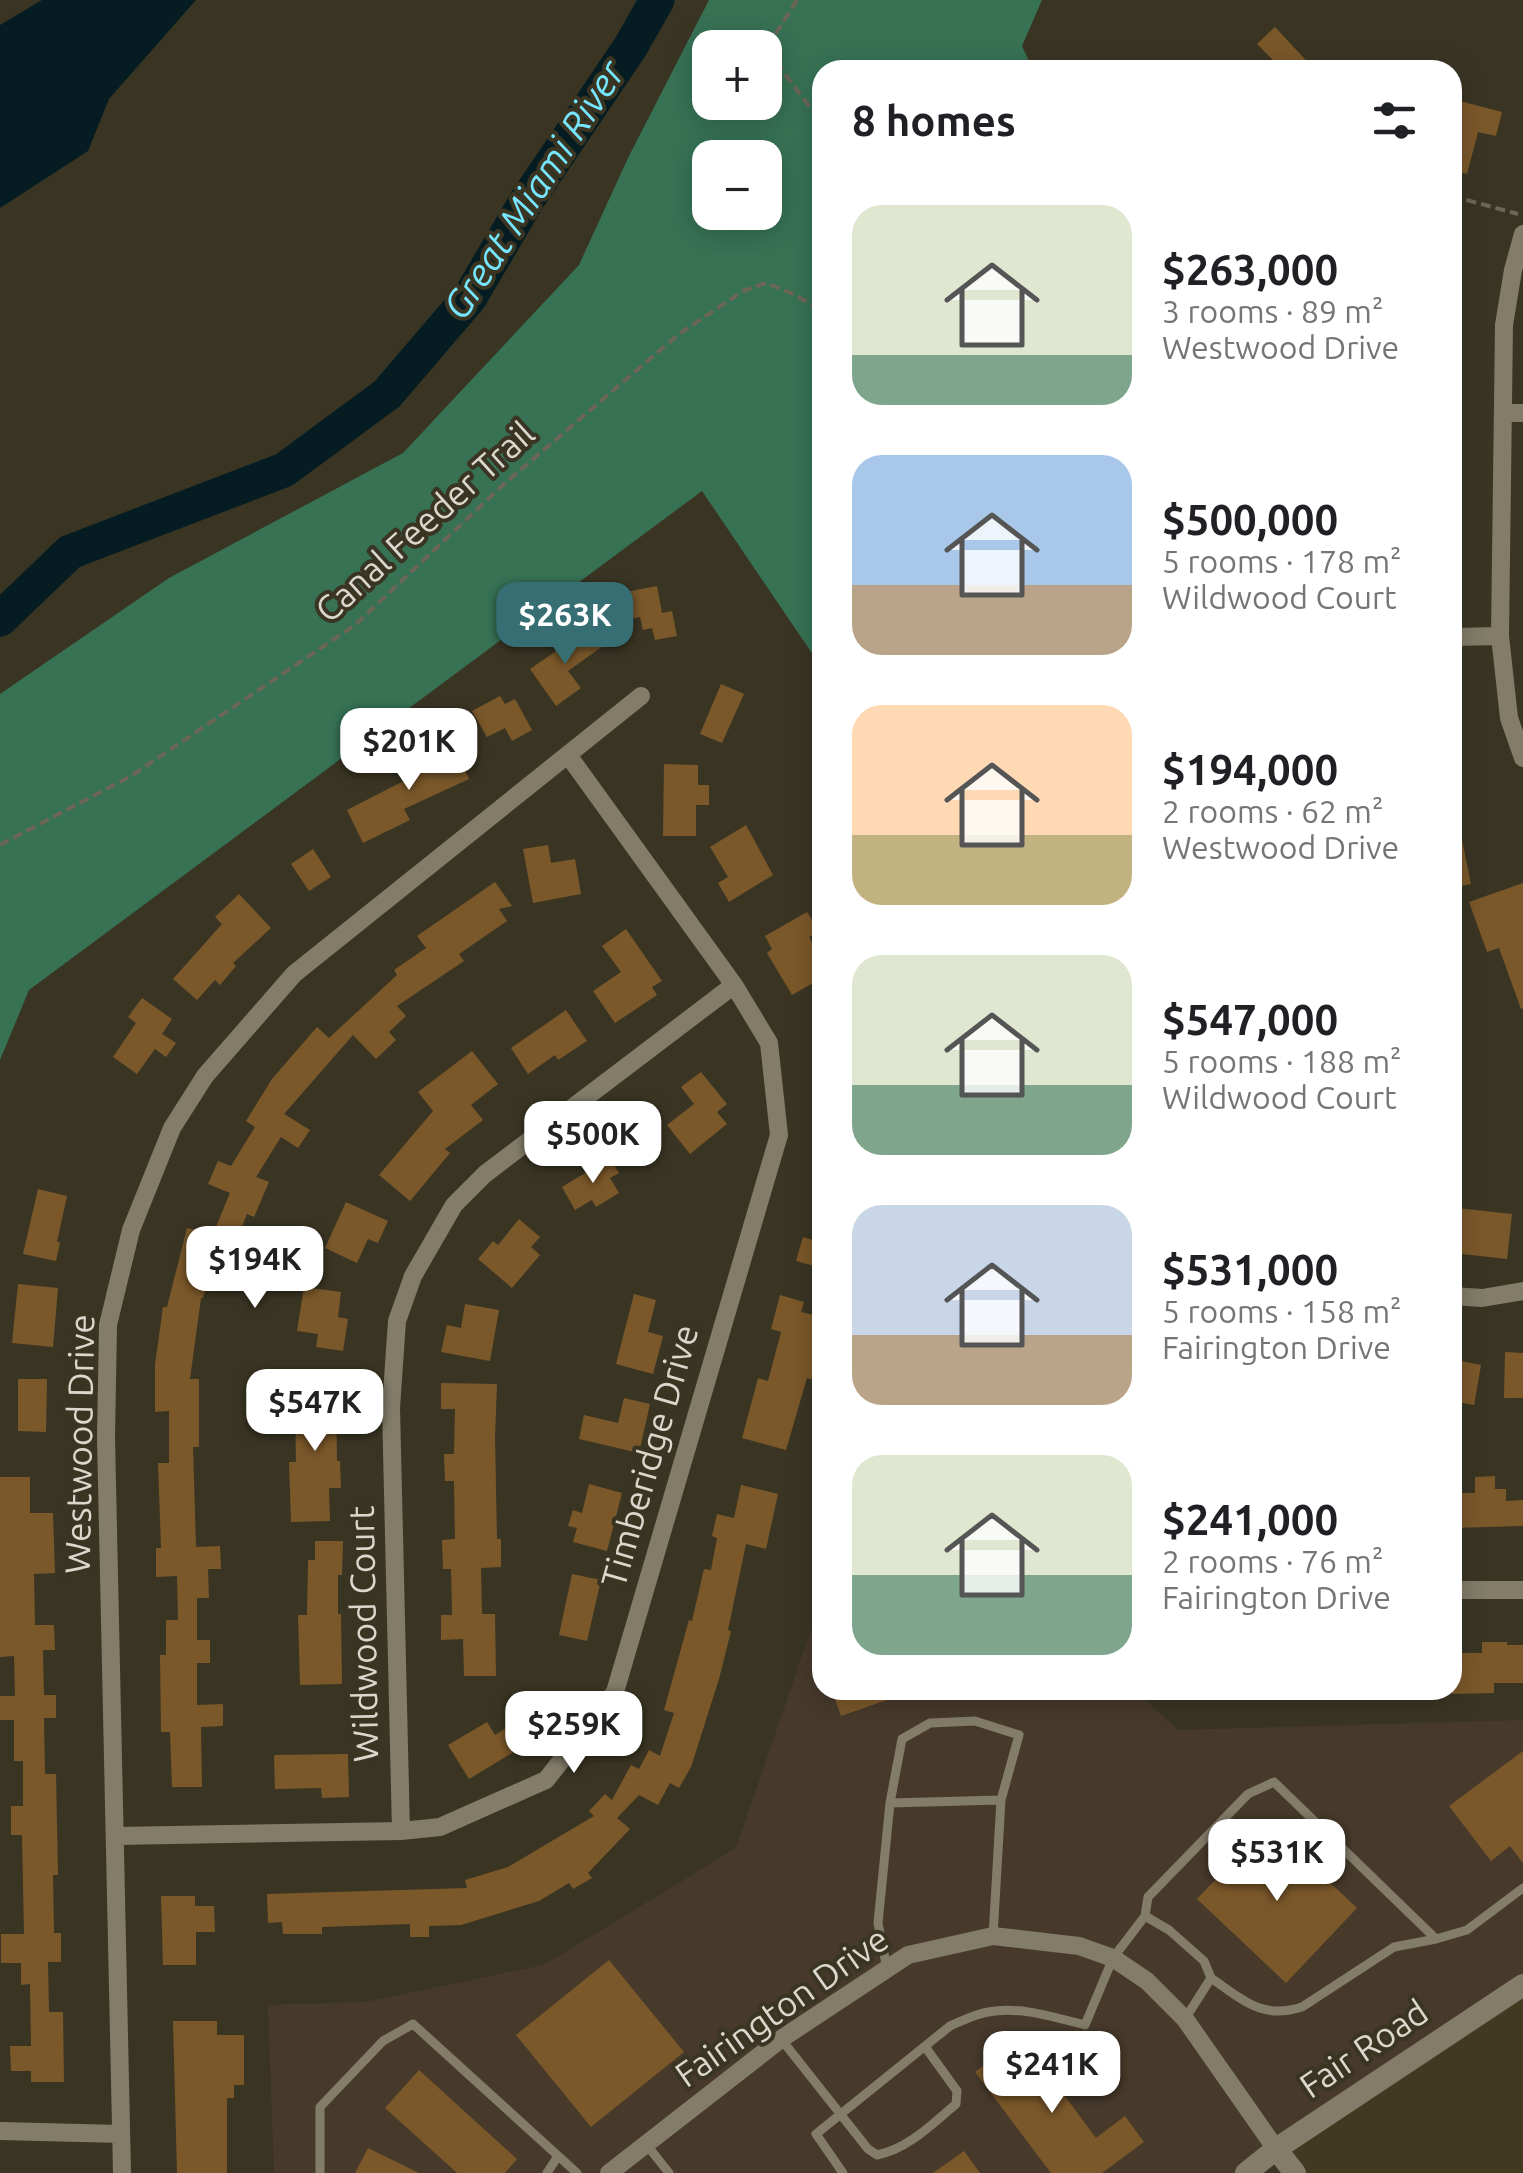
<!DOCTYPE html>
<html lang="en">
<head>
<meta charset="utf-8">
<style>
	:root { --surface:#fff; --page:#f2f2f2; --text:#202124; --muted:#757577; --accent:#366e74 }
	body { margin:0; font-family:Ubuntu,sans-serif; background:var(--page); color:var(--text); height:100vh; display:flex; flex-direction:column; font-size:38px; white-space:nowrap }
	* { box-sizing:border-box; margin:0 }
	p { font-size:32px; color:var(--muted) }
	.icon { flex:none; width:55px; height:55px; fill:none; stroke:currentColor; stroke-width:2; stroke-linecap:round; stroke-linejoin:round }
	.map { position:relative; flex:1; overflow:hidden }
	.details { position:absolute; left:812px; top:60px; width:650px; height:1640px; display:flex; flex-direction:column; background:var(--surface); border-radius:30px; box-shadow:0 5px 25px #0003 }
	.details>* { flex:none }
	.tools { position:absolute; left:692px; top:30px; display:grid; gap:20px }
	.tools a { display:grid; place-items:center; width:90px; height:90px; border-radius:20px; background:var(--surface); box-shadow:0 5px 25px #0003; font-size:50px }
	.price { position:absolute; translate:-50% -85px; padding:0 22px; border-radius:20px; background:#fff; color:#222; font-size:32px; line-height:65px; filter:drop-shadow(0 2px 5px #0008) }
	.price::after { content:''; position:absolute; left:50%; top:60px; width:30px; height:22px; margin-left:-15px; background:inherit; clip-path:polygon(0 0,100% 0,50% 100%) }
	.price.selected { background:var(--accent); color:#fff }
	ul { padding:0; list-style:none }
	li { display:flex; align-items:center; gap:30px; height:250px; padding:0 40px }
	li span { display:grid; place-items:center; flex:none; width:280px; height:200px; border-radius:30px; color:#555 }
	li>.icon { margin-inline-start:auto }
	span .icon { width:120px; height:120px; fill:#fffc; stroke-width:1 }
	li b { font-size:42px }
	h2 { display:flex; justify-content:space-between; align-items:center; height:120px; padding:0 40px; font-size:42px }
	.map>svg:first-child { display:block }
</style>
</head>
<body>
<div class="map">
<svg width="1523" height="2173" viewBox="0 0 1523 2173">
	<rect width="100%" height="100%" fill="#3a3523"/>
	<!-- commercial -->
	<path fill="#473a2b" d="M822,1598V1690H1135L1178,1730L1523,1720V1985L1246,2173H274L268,2005L365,2002L544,1965L736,1848Z"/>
	<!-- built -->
	<path fill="#413a21" d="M1523,1985V2173H1295L1276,2149Z"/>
	<!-- forest -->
	<path fill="#377255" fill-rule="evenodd" d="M709,0H1042L1022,46L1033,70H822V668L702,491L29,990L0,1060V694L169,578L403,453L579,265L628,158ZM710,48H765V102H710ZM710,158H765V212H710Z"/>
	<!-- water -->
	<path fill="#051d22" d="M42,0H196L109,99L88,151L0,208V25Z"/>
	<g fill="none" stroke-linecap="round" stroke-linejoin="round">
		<!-- river -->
		<path stroke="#051d22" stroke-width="35" d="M0,619L70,552L284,470L387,394L470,297L527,200L631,46L657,0"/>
	</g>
	<!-- building -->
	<path fill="#7b582a" d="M1275,27L1315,70H1264L1274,61L1257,44Z
		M1452,99L1502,112L1496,136L1478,132L1467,174L1452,170Z
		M657,586L662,613L672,611L677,636L655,640L652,628L643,630L640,617L622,621L616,594Z
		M590,628L603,646L568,671L581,688L556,706L530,669Z
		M721,684L744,694L722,743L700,734Z
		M500,696L505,704L515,699L532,730L512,741L505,728L487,737L472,711Z
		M451,740L469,779L404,809L410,820L363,843L347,810L425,770L418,755Z
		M664,764L698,765V785H709V805H696V836H663Z
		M746,825L773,875L729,902L718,883L728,877L710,847Z
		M1452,830H1460L1471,884L1452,888Z
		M548,845L551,863L575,859L581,894L533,903L523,849Z
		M313,849L331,877L309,891L291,864Z
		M495,882L512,906L499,909L507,921L459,954L464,961L397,1006L406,1016L389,1032L396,1040L376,1059L353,1035L284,1114L310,1130L298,1148L281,1137L256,1177L269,1182L254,1217L247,1214L240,1232L231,1228L223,1263L213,1260L203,1298H201L190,1379H199V1447H193L196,1547L220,1546L221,1569H208L209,1598H197V1640H210V1663H197V1705L223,1704V1726L201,1727L202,1787H172L170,1732H161L160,1655H166V1620H178L177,1576L156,1577V1548H161L158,1463H169V1411L155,1412V1365L163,1307H167L187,1228L213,1234L230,1193L208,1184L218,1161L231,1166L255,1127L246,1121L272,1079L317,1027L329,1038L397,975L394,970L426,948L417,936Z
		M1523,883V1008L1521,1009L1499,948L1487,952L1469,902Z
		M239,894L271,928L233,963L236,966L220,985L215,980L197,1000L173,979L222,924L215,917Z
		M807,912L819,931L809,937L822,959V978L792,995L767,953L772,949L765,936Z
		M626,929L662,981L652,987L657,995L615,1023L593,991L621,972L602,946Z
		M142,998L172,1019L162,1034L176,1043L166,1057L155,1049L137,1074L113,1057L136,1023L128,1017Z
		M566,1010L587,1041L558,1060L555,1055L528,1074L511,1048Z
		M472,1051L498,1084L471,1105L483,1120L445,1149L450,1153L410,1201L379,1175L433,1111L418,1092Z
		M701,1072L727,1104L717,1112L727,1124L690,1154L667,1125L694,1104L681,1087Z
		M610,1158L619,1173L610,1178L619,1193L596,1207L592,1200L575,1210L562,1187Z
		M38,1189L67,1196L57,1242H60L56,1261L23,1254Z
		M346,1202L388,1221L378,1243L368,1239L357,1263L325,1248Z
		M1457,1208L1512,1214L1507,1259L1452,1253Z
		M519,1219L540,1237L531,1247L540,1255L512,1288L478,1259L493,1241L498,1245Z
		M803,1237L822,1243V1268L796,1261Z
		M18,1284L58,1288L53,1347L12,1343Z
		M304,1287L341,1292L338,1317L348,1319L343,1351L316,1347L318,1334L297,1331Z
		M634,1294L656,1300L648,1332L663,1336L653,1374L616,1364Z
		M780,1295L804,1302L801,1312L822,1317V1348L814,1380L807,1378L786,1450L742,1438L758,1378L768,1381L781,1332L771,1329Z
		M465,1304L499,1310L490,1361L441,1352L447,1325L461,1328Z
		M1505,1352L1523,1353V1398H1504Z
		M1452,1359L1481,1365L1474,1405L1452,1401Z
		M18,1379H47L46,1432L18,1431Z
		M336,1382L337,1461H340L341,1488H329L330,1521L291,1522L289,1462H296L295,1406H300V1383Z
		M441,1383L497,1384L495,1437L497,1539H501V1567L481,1568L482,1614H495L496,1676H464L463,1639L441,1640V1615H452L451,1569H443L442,1540L455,1539L454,1481H445L444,1454H454L455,1409H441Z
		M624,1398L650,1404L639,1453L579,1439L584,1415L618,1423Z
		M1495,1476V1489H1506V1501L1523,1500V1526L1452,1528V1493H1475V1477Z
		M0,1477H30V1513H53L55,1573L34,1574L35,1625H54L55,1650H43L44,1695H56V1718H44L45,1774H56L58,1875H53L54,1933H61V1962H48L49,2012H63L64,2082H31V2071H11L10,2046H31L30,1984L21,1985V1963H1V1934H24L22,1835H11V1806H23V1761H14V1720H0V1696H15L14,1656L0,1657Z
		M589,1484L622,1493L607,1551L573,1542L577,1528L568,1526L573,1510L582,1513Z
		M741,1485L778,1494L766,1549L746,1544L728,1630L731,1631L719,1679L691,1767L679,1788L670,1783L658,1805L639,1795L617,1818L630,1829L588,1873L592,1878L573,1889L569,1883L539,1901L461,1925L429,1926V1937H410V1924L322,1927V1934H283L282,1922L268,1923L267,1894L467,1888L465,1880L508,1867L594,1816L589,1811L605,1794L612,1800L631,1765L639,1769L649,1750L660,1756L674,1713L664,1710L689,1620L692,1621L704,1569L711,1570L717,1538L712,1536L717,1514L734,1518Z
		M315,1541H343L342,1575H338V1614H341L342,1684L300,1685L298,1615H307L308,1560H315Z
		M572,1574L601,1580L587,1641L559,1635Z
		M1482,1642H1507V1645H1523V1683H1494V1693L1452,1694V1653H1482Z
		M832,1690H907V1693L841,1716Z
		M487,1722L495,1735L514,1723L527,1744L469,1779L448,1745Z
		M1523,1751V1863L1510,1846L1491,1861L1449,1806Z
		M348,1754L349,1797L322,1798L321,1788L275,1789L274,1755Z
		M1268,1824L1357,1908L1286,1983L1197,1899Z
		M161,1896H195V1906H214L215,1932H196V1965H163Z
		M609,1960L684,2052L591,2127L516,2035Z
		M173,2021H217V2035H244V2085H234V2098H227V2173H177Z
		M1021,2037L1096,2138L1125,2116L1144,2142L1102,2173H1051L975,2072Z
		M419,2070L517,2159L505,2173H457L385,2108Z
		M368,2148L419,2173H355Z
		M964,2151L980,2173H933Z"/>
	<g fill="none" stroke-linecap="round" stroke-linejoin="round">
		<!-- path -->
		<path stroke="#6b6656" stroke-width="4" stroke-dasharray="10 5" stroke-linecap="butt" d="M797,0L766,49L822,123
			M1452,196L1518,214
			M0,845L131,776L355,625L504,484L679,334L743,291L766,283L791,293L822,310"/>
		<!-- lane -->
		<path stroke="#827c68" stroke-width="9" d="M890,1803L902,1739L930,1723L975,1721L1019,1735L1001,1800
			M1145,1916L1148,1897L1248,1794L1274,1782L1436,1939
			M887,1969L878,1923L890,1803L1001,1800L993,1936
			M1211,1978C1243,2000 1262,2020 1302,2007L1394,1947L1436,1939L1467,1930L1523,1888
			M781,2039L868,2149L877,2155C908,2149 932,2124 956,2104L957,2091L926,2048
			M646,2144L669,2173
			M320,2173V2107L383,2041L413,2024L577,2173
			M547,2173L558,2156
			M843,2173L816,2134L950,2026C962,2021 975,2014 988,2012C1020,2006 1053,2017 1085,2025L1113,1958L1145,1916L1169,1930L1204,1961L1211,1978L1185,2019"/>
		<!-- street -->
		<path stroke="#827c68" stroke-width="18" d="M1523,234L1513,270L1504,325L1500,636L1509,718L1523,758
			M1503,413H1523
			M1452,637L1500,636
			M1452,1296L1482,1298L1523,1291
			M1452,1590H1523
			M401,1831L391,1408L397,1321L413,1276L454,1205L485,1174L734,985
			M116,1836L401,1831L440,1827L546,1780L615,1692L779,1135L769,1043L734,985L568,755
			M0,2131L121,2134
			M122,2173L106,1437L108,1325L131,1230L172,1128L205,1076L294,974L641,696
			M609,2173L781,2039L908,1955L993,1936L1079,1946L1113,1958L1147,1981L1185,2019L1276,2149"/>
		<!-- secondary -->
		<path stroke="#827c68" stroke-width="22" d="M1276,2149L1295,2173
			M1246,2173L1276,2149L1523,1985"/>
	</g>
	<g text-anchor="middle" stroke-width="8" stroke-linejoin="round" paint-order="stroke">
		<!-- street labels -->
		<g font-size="35" fill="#dbd7cc" stroke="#3a3523">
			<text transform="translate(425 522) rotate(-42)" y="12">Canal Feeder Trail</text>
			<text transform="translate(80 1444) rotate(-89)" y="12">Westwood Drive</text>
			<text transform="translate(650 1456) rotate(-74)" y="12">Timberidge Drive</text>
			<text transform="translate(364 1634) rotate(-91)" y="12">Wildwood Court</text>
			<text transform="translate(782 2007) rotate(-35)" y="12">Fairington Drive</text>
			<text transform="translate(1364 2049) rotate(-34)" y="12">Fair Road</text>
		</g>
		<!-- water labels -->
		<g font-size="38" font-style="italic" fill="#75e6fd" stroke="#3a3523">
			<text transform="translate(534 190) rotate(-57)" y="13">Great Miami River</text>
		</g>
	</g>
</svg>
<div class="tools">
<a>+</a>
<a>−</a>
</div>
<b class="price selected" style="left:565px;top:667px">$263K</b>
<b class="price" style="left:409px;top:793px">$201K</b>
<b class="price" style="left:593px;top:1186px">$500K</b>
<b class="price" style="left:255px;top:1311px">$194K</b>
<b class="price" style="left:315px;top:1454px">$547K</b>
<b class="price" style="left:574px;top:1776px">$259K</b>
<b class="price" style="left:1277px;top:1904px">$531K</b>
<b class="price" style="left:1052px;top:2116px">$241K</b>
<section class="details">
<h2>8 homes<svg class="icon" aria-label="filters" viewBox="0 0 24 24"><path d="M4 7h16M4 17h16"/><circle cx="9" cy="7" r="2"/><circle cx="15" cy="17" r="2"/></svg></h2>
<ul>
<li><span style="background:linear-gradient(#dfe7d0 75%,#7fa58c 0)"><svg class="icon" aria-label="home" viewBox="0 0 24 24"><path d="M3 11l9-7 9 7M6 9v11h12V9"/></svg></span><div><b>$263,000</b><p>3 rooms · 89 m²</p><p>Westwood Drive</p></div></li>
<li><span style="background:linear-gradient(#a9c7e8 65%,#b9a48a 0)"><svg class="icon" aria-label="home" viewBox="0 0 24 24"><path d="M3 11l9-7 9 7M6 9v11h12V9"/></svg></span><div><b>$500,000</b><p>5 rooms · 178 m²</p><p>Wildwood Court</p></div></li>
<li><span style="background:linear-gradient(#ffd9b3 65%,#c2b280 0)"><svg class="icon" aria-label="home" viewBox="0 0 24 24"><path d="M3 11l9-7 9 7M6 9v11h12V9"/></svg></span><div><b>$194,000</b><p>2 rooms · 62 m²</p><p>Westwood Drive</p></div></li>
<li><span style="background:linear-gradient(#dfe7d0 65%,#7fa58c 0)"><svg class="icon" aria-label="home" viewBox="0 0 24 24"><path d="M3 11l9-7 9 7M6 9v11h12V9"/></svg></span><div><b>$547,000</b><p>5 rooms · 188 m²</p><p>Wildwood Court</p></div></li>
<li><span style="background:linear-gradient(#c9d6e8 65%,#b9a48a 0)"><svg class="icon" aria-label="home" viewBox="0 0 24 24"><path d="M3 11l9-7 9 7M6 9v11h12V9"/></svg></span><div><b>$531,000</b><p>5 rooms · 158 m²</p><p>Fairington Drive</p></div></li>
<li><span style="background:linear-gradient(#dfe7d0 60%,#7fa58c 0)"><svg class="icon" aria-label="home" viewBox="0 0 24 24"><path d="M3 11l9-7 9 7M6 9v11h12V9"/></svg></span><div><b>$241,000</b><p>2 rooms · 76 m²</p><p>Fairington Drive</p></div></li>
</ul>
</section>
</div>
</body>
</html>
